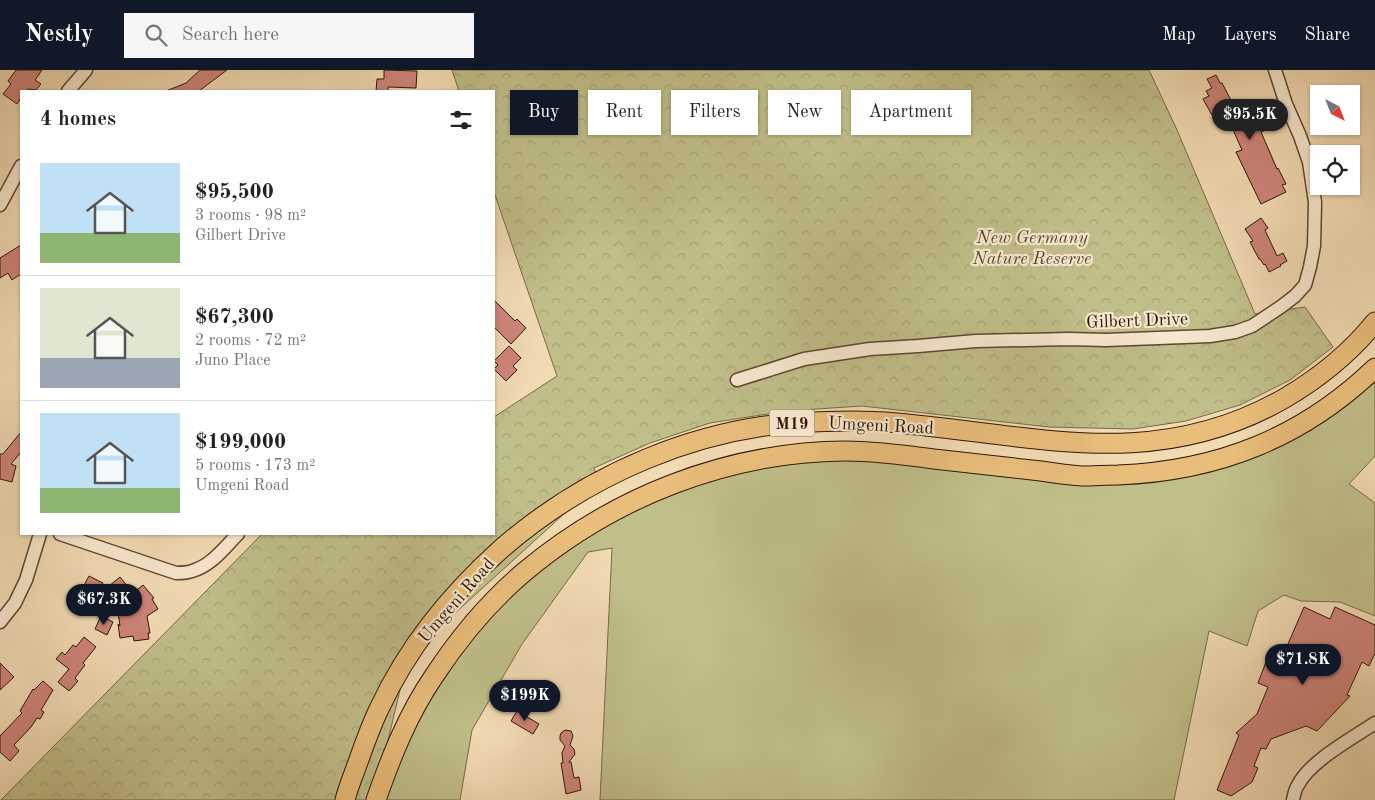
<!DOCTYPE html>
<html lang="en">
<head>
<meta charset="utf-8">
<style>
	:root { --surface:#fff; --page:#f6f6f6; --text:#222; --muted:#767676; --line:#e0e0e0; --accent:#111827 }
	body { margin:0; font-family:"Old Standard TT",serif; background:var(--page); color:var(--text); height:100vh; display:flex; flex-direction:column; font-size:19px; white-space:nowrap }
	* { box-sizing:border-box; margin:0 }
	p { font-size:16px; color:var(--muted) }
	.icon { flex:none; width:28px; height:28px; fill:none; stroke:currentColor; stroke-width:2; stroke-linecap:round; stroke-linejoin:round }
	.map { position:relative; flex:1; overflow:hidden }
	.panel { position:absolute; left:20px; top:20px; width:475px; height:445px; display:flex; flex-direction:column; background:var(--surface); border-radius:0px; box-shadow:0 1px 4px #0004 }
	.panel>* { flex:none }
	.banner { position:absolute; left:510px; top:20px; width:475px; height:45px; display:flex; gap:10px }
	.needle { width:32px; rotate:138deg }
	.tools { position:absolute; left:1310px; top:15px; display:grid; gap:10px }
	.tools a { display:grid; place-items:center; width:50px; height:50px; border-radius:0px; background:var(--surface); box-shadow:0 1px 4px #0004; font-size:25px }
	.price { position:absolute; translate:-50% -42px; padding:0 11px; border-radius:18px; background:var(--accent); color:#fff; font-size:16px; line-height:32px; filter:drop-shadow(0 1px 2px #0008) }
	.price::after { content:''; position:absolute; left:50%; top:30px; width:15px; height:11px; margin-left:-8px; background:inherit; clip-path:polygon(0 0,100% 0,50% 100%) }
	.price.selected { background:#222; color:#fff }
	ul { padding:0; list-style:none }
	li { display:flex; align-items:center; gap:15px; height:125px; padding:0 20px }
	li+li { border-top:1px solid var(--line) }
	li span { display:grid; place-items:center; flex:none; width:140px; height:100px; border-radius:0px; color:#555 }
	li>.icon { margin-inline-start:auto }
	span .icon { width:60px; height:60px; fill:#fffc; stroke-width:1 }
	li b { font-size:21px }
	h2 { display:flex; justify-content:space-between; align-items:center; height:60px; padding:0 20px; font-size:21px }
	.pill { padding:0 18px; border-radius:0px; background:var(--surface); box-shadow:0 1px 4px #0004; font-size:18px; line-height:45px }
	.pill.selected { background:var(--accent); color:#fff }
	header { display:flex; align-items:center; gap:30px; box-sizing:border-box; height:70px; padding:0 25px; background:var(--accent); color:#fff }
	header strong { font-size:24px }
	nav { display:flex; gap:28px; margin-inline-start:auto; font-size:18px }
	.search { width:350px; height:45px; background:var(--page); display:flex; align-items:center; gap:12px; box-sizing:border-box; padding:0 18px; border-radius:0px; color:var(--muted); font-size:19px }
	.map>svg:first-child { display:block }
</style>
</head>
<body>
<header>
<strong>Nestly</strong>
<div class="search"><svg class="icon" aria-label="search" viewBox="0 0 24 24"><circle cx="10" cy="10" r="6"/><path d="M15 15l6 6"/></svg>Search here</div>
<nav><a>Map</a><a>Layers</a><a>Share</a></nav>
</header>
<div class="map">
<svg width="1375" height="730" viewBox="0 0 1375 730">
	<defs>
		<pattern id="forest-crowns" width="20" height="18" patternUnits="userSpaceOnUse" patternTransform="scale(1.25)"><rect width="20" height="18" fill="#c0be89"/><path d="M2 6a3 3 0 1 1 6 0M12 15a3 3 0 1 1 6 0" fill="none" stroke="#a5a375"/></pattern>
	</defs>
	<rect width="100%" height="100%" fill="#f2dab3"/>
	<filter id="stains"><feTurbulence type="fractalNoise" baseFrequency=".004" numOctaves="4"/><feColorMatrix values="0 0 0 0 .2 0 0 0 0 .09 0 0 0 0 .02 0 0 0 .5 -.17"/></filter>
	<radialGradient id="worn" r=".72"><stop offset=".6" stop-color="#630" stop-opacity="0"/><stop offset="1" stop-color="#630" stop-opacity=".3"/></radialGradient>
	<!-- green -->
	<path fill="#c0be89" stroke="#776a46" d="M1375,299V386L1349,414L1375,433V546L1340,532L1301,531L1284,525L1258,541L1247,576L1209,561L1174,730H600L612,478L588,482L522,574L472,660L460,730H379L435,606L524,505L649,426L805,384L1085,408L1219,391Z"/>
	<!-- forest -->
	<path fill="url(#forest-crowns)" stroke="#776a46" d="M452,0H1149L1177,60L1255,244L1305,237L1333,277L1290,310L1240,335L1186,351L1133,359L1049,357L862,336L787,341L710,353L650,373L594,398L599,412L408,586L374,730H1L262,464H494V347L557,306L494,122V21H459Z"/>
	<!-- building -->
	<path fill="#ce847a" stroke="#2e1604" d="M16,0H42L35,10L41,14L36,20L28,19L27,21H21V28L17,34L3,24L11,14L8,11Z
		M200,0H227L199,21H166L186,13Z
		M384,0L417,1L416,18L388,17V21H376L377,9H384Z
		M1216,5L1220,13H1222L1238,44L1253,38L1251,35L1260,32L1264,42L1272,39L1278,54L1261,62L1277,99L1278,98L1286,114L1282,115L1286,122L1261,134L1236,82L1242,80L1224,39L1212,45L1203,29L1209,26L1206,21L1212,18L1207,9Z
		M1261,148L1268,158L1265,160L1277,186L1283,183L1287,191L1280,195L1281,196L1269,202L1265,194L1264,195L1260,189H1259L1250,172L1253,171L1245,159Z
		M21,175V204L12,210L8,203L0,208V188Z
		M494,230L515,251L517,249L526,258L511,274L494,257Z
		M509,276L521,288L513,296L517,300L506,311L494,299L498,295L494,291Z
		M21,362V382L11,394L16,396L12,412L0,409V384H3Z
		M89,506L103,513L99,521L94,518L91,524L82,519Z
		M120,507L133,523L143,515L154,528L152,529L158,539L147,546L150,563H148L149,569L134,571L133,566L120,568L118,554L120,556L117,535L109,516Z
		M1304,537L1330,549L1335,537L1375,555V583L1369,596L1362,592L1347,625L1350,626L1317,661L1306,656L1271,669L1266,679L1261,678L1254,696L1258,698L1252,712L1231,726L1217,720L1239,665L1236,663L1257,644L1268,617L1258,613L1266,592L1278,597Z
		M101,546L113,552L107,565L95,559Z
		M84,567L96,577L83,593L85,595L75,608L78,611L69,621L58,612L69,599L56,589L62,582L65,585L73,575L76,577Z
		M0,593L14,607L0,620Z
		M43,611L53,620L41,640L44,642L40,649L37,648L31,657L14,675L19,681L10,691L0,682V666L22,643L20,641L33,619L34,620Z
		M517,641L539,654L533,664L511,651Z
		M565,660L571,661L573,666L570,675L574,679L575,684L569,692H571L574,708L579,707L581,720L566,724L561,693H563L562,683L565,676L560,670V666L561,663Z"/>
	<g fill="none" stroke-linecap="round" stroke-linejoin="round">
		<!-- minor casing -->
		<g stroke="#5f4730" stroke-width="15">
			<path id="minor" d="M68,21L86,0
				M0,135L21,96
				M737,310L804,289L870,279L918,276L976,271L1069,269L1106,270L1210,266L1235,262L1252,256L1282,236L1295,226L1305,215L1310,197L1314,176L1315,132L1309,92L1300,66L1286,34L1275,0
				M60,464L176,503C181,503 187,503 192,501C211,496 224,478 238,464
				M0,552L15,533L26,510L40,464
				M1293,730C1294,725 1295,719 1298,715C1310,691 1353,668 1375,653"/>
		</g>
		<!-- highway casing -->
		<g stroke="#2e1604" stroke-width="21">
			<path id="highway" d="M345,730C348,718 353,706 357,695C364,675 371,655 380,637C408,577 452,523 501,479C586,405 700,355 813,352C844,351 876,350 907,354C1042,367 1158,401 1285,328C1319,308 1350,283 1375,252
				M376,730C391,687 408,644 434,606C459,568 489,532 523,503C613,427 727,382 845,381C875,381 905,385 934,389C970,393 1005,397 1041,401C1054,403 1068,405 1082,406C1094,406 1106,405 1118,405C1218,401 1302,368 1375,298"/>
		</g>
		<!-- minor -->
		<use href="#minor" stroke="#f7e7ce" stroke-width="12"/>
		<!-- highway -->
		<use href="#highway" stroke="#e9bd7a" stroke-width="19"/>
	</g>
	<g text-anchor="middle" stroke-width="4.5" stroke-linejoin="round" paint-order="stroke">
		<!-- shield labels -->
		<rect fill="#f7e7ce" stroke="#6a5541" stroke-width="1" x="769.5" y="339.5" width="45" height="27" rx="4"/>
		<g font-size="16" font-weight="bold" fill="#2e1604">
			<text x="792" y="359">M19</text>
		</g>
		<!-- park labels -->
		<g font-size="18" font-style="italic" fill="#5a482c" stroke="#f7e7ce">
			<text x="1032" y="173">New Germany<tspan x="1032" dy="21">Nature Reserve</tspan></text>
		</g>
		<!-- street labels -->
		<g font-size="18" fill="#2e1604" stroke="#f7e7ce">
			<text transform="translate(1137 250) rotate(-2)" y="6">Gilbert Drive</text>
			<text transform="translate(881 355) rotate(3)" y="6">Umgeni Road</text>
			<text transform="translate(456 530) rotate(-49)" y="6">Umgeni Road</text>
		</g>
	</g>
	<rect width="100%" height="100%" filter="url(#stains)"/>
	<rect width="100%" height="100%" fill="url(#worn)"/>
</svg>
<div class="tools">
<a><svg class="needle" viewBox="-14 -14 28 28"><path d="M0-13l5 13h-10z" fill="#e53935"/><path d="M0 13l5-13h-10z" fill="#767676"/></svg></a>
<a><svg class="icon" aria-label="locate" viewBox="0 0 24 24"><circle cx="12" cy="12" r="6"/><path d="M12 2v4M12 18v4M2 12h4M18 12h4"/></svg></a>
</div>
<b class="price selected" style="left:1250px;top:71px">$95.5K</b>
<b class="price" style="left:104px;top:556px">$67.3K</b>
<b class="price" style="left:1303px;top:616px">$71.8K</b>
<b class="price" style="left:525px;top:652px">$199K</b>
<div class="banner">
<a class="pill selected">Buy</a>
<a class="pill">Rent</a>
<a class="pill">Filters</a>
<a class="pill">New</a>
<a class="pill">Apartment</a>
</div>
<section class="panel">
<h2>4 homes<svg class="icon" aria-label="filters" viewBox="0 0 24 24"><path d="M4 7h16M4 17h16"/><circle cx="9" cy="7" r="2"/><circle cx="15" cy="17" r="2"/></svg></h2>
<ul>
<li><span style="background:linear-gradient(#bfe0f5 70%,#8fb573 0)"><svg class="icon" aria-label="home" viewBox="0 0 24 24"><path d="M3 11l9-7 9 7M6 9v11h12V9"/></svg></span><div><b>$95,500</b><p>3 rooms · 98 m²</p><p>Gilbert Drive</p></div></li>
<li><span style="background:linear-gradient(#dfe7d0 70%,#9aa5b1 0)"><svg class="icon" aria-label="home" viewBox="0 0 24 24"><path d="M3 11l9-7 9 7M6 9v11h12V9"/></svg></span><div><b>$67,300</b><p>2 rooms · 72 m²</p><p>Juno Place</p></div></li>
<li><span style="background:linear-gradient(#bfe0f5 75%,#8fb573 0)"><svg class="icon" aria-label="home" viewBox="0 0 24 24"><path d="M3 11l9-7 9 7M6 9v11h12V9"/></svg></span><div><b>$199,000</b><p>5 rooms · 173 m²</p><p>Umgeni Road</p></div></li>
</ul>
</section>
</div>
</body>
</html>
